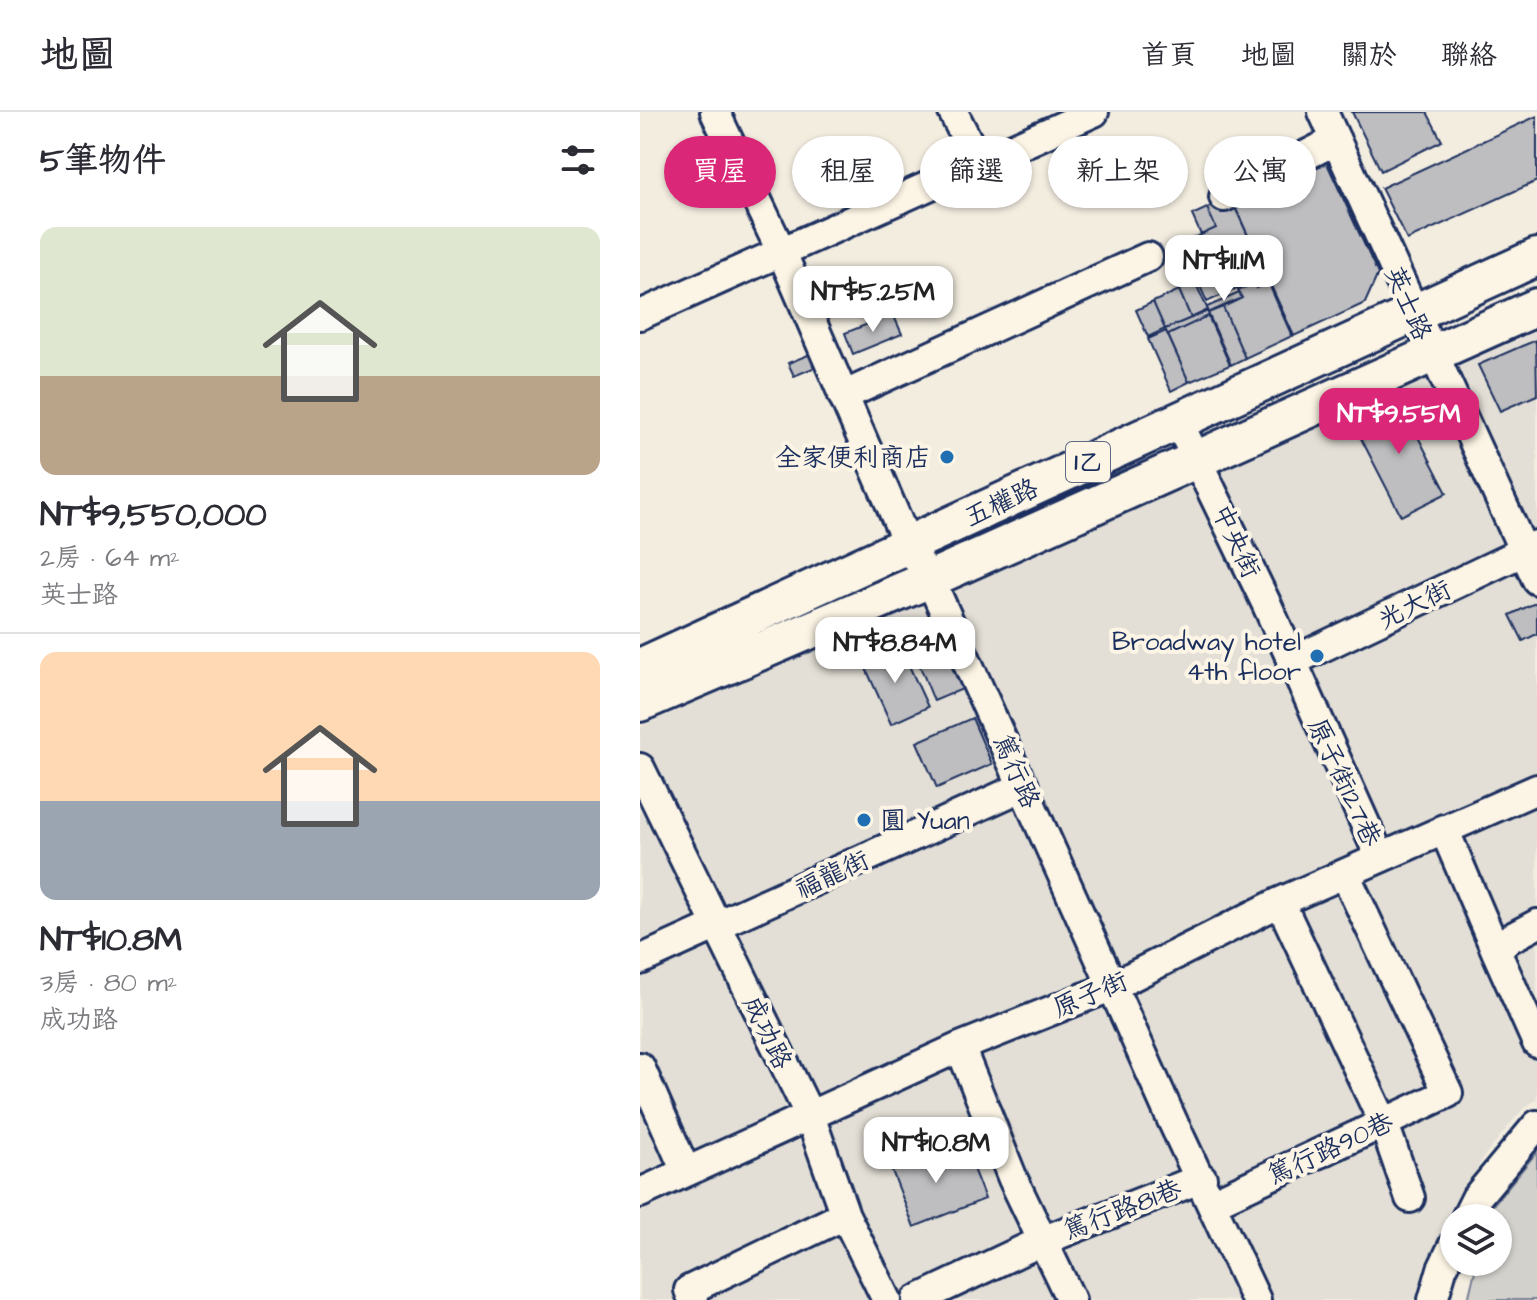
<!DOCTYPE html>
<html lang="zh-TW">
<head>
<meta charset="utf-8">
<style>
	:root { --surface:#fff; --page:#f2f2f3; --text:#2b2b33; --muted:#7c7c81; --line:#e1e1e2; --accent:#db2777 }
	body { margin:0; font-family:"Architects Daughter","LXGW WenKai TC",sans-serif; background:var(--page); color:var(--text); height:100vh; display:flex; flex-direction:column; font-size:30px; white-space:nowrap }
	* { box-sizing:border-box; margin:0 }
	p { font-size:26px; color:var(--muted) }
	.icon { flex:none; width:44px; height:44px; fill:none; stroke:currentColor; stroke-width:2; stroke-linecap:round; stroke-linejoin:round }
	.map { position:relative; flex:1; overflow:hidden }
	.side { display:flex; flex-direction:column; background:var(--surface); width:640px }
	.side>* { flex:none }
	.guide { position:absolute; left:24px; top:24px; width:752px; height:72px; display:flex; gap:16px }
	.tools { position:absolute; left:800px; top:1092px; display:grid; gap:16px }
	.tools a { display:grid; place-items:center; width:72px; height:72px; border-radius:50%; background:var(--surface); box-shadow:0 2px 6px #0004; font-size:40px }
	.price { position:absolute; translate:-50% -68px; padding:0 18px; border-radius:16px; background:#fff; color:#222; font-size:26px; line-height:52px; filter:drop-shadow(0 2px 4px #0008) }
	.price::after { content:''; position:absolute; left:50%; top:48px; width:24px; height:18px; margin-left:-12px; background:inherit; clip-path:polygon(0 0,100% 0,50% 100%) }
	.price.selected { background:var(--accent); color:#fff }
	ul { padding:0; list-style:none }
	li { display:grid; align-content:center; gap:16px; height:424px; padding:0 40px }
	li+li { border-top:2px solid var(--line) }
	li span { display:grid; place-items:center; height:248px; border-radius:16px; color:#555 }
	li>.icon { margin-inline-start:auto }
	span .icon { width:144px; height:144px; fill:#fffc; stroke-width:1 }
	li b { font-size:34px }
	h2 { display:flex; justify-content:space-between; align-items:center; height:96px; padding:0 40px; font-size:34px }
	.chip { padding:0 28px; border-radius:36px; background:var(--surface); box-shadow:0 2px 6px #0004; font-size:28px; line-height:72px }
	.chip.selected { background:var(--accent); color:#fff }
	header { display:flex; align-items:center; gap:48px; box-sizing:border-box; height:112px; padding:0 40px; background:var(--surface); border-bottom:2px solid var(--line) }
	header strong { font-size:38px }
	nav { display:flex; gap:44px; margin-inline-start:auto; font-size:28px }
	main { display:flex; flex:1; min-height:0 }
	.map>svg:first-child { display:block }
</style>
</head>
<body>
<header>
<strong>地圖</strong>
<nav><a>首頁</a><a>地圖</a><a>關於</a><a>聯絡</a></nav>
</header>
<main>
<section class="side">
<h2>5筆物件<svg class="icon" aria-label="filters" viewBox="0 0 24 24"><path d="M4 7h16M4 17h16"/><circle cx="9" cy="7" r="2"/><circle cx="15" cy="17" r="2"/></svg></h2>
<ul>
<li><span style="background:linear-gradient(#dfe7d0 60%,#b9a48a 0)"><svg class="icon" aria-label="home" viewBox="0 0 24 24"><path d="M3 11l9-7 9 7M6 9v11h12V9"/></svg></span><div><b>NT$9,550,000</b><p>2房 · 64 m²</p><p>英士路</p></div></li>
<li><span style="background:linear-gradient(#ffd9b3 60%,#9aa5b1 0)"><svg class="icon" aria-label="home" viewBox="0 0 24 24"><path d="M3 11l9-7 9 7M6 9v11h12V9"/></svg></span><div><b>NT$10.8M</b><p>3房 · 80 m²</p><p>成功路</p></div></li>
</ul>
</section>
<div class="map">
<svg width="897" height="1188" viewBox="0 0 897 1188">
	<rect width="100%" height="100%" fill="#f3ede0"/>
	<filter id="ink" filterUnits="userSpaceOnUse"><feTurbulence type="fractalNoise" baseFrequency=".0125" numOctaves="2"/><feDisplacementMap in="SourceGraphic" scale="16" xChannelSelector="R" yChannelSelector="G"/><feConvolveMatrix kernelMatrix="1 2 1 2 8 2 1 2 1" color-interpolation-filters="sRGB"/></filter>
	<g filter="url(#ink)">
		<!-- built -->
		<path fill="#e3dfd6" d="M897,219V987L882,998L845,1043L785,1151L775,1188H0V615Z"/>
		<!-- green -->
		<path fill="#d3d1cc" stroke="#778095" stroke-width="2" d="M897,1040V1188H828L837,1150H858V1106H847L848,1099Z"/>
		<!-- building -->
		<path fill="#bebec0" stroke="#1b2f5e" stroke-width="2" d="M712,0H787L802,29L741,59Z
			M897,4V69L767,128L741,76Z
			M685,47L738,162L725,191L654,224L592,89Z
			M591,86L626,163L567,190L541,132L576,116L567,96Z
			M567,96L576,116L561,123L552,103Z
			M555,170L568,198L551,206L539,178Z
			M628,170L652,224L605,246L583,195L602,186L598,178L615,171L617,176Z
			M539,178L551,206L525,217L513,190Z
			M599,181L602,186L568,201L567,195Z
			M513,190L525,217L508,225L496,198Z
			M583,195L605,246L591,253L568,201Z
			M568,199V201L591,253L568,204L528,223L525,217Z
			M253,202L262,222L213,242L205,221Z
			M568,204L590,253L549,270L528,223Z
			M526,219L549,270L531,279L508,227Z
			M896,228L897,283L860,299L838,253Z
			M178,239L183,252L154,264L148,251Z
			M757,284L807,381L761,404L711,307Z
			M897,490V522L883,529L870,503Z
			M306,512L332,573L294,589L269,527Z
			M260,534L288,595L251,612L223,550Z
			M332,606L352,652L297,676L277,630Z
			M291,1035L297,1050L326,1039L345,1087L274,1115L249,1051Z"/>
		<g fill="none" stroke-linecap="round" stroke-linejoin="round">
			<!-- minor casing -->
			<g stroke="#1b2f5e" stroke-width="34">
				<path id="minor" d="M75,0L142,141L268,433L290,467L532,1008L616,1188
					M313,0L339,52
					M683,0L897,468
					M584,85L696,28
					M0,203L454,0
					M203,284L508,145
					M538,309L627,493L740,745
					M651,550L897,433
					M0,656L170,1004L205,1103L247,1188
					M804,717L856,839
					M640,790L744,1012L770,1086
					M897,812L867,828L856,839L897,931
					M0,848L384,674
					M320,935L373,1067L431,1188
					M0,955L46,1060
					M0,1081L320,935L473,874L640,790L897,677
					M572,1091L808,981L705,762
					M826,1106L836,1086L897,1013
					M53,1188L49,1178L205,1103
					M277,1188L402,1129L562,1066
					M793,1188L802,1157L814,1132"/>
			</g>
			<!-- major casing -->
			<g stroke="#1b2f5e" stroke-width="42">
				<path id="major" d="M0,555L897,145
					M0,591L290,467L897,195"/>
			</g>
			<!-- minor -->
			<use href="#minor" stroke="#fcf5e5" stroke-width="28"/>
			<!-- major -->
			<use href="#major" stroke="#fcf5e5" stroke-width="36"/>
		</g>
	</g>
	<!-- markers -->
	<g fill="#1f6fb2" stroke="#fcf5e5" stroke-width="3">
		<circle cx="307" cy="345" r="8"/>
		<circle cx="677" cy="544" r="8"/>
		<circle cx="224" cy="708" r="8"/>
	</g>
	<g text-anchor="middle" stroke-width="8" stroke-linejoin="round" paint-order="stroke">
		<!-- shield labels -->
		<rect fill="#fcf5e5" stroke="#5e6a86" stroke-width="2" x="426" y="330" width="44" height="40" rx="6"/>
		<g font-size="24" font-weight="bold" fill="#1b2f5e">
			<text x="448" y="358">1乙</text>
		</g>
		<!-- street labels -->
		<g font-size="26" fill="#1b2f5e" stroke="#fcf5e5">
			<text transform="translate(769 191) rotate(66)" y="9">英士路</text>
			<text transform="translate(361 390) rotate(-25)" y="9">五權路</text>
			<text transform="translate(597 429) rotate(65)" y="9">中央街</text>
			<text transform="translate(774 492) rotate(-26)" y="9">光大街</text>
			<text transform="translate(377 659) rotate(66)" y="9">篤行路</text>
			<text transform="translate(705 670) rotate(65)" y="9">原子街127巷</text>
			<text transform="translate(192 762) rotate(-25)" y="9">福龍街</text>
			<text transform="translate(450 882) rotate(-23)" y="9">原子街</text>
			<text transform="translate(128 920) rotate(64)" y="9">成功路</text>
			<text transform="translate(690 1036) rotate(-25)" y="9">篤行路90巷</text>
			<text transform="translate(482 1097) rotate(-21)" y="9">篤行路81巷</text>
		</g>
		<!-- poi labels -->
		<g font-size="26" fill="#1b2f5e" stroke="#fcf5e5" text-anchor="end">
			<text x="291" y="354">全家便利商店</text>
			<text x="661" y="538">Broadway hotel<tspan x="661" dy="30">4th floor</tspan></text>
			<text x="240" y="717" text-anchor="start">圓 Yuan</text>
		</g>
	</g>
</svg>
<div class="tools">
<a><svg class="icon" aria-label="layers" viewBox="0 0 24 24"><path d="M12 4l9 5-9 5-9-5zM3 14l9 5 9-5"/></svg></a>
</div>
<b class="price" style="left:584px;top:191px">NT$11.1M</b>
<b class="price" style="left:233px;top:222px">NT$5.25M</b>
<b class="price selected" style="left:759px;top:344px">NT$9.55M</b>
<b class="price" style="left:255px;top:573px">NT$8.84M</b>
<b class="price" style="left:296px;top:1073px">NT$10.8M</b>
<div class="guide">
<a class="chip selected">買屋</a>
<a class="chip">租屋</a>
<a class="chip">篩選</a>
<a class="chip">新上架</a>
<a class="chip">公寓</a>
</div>
</div>
</main>
</body>
</html>
